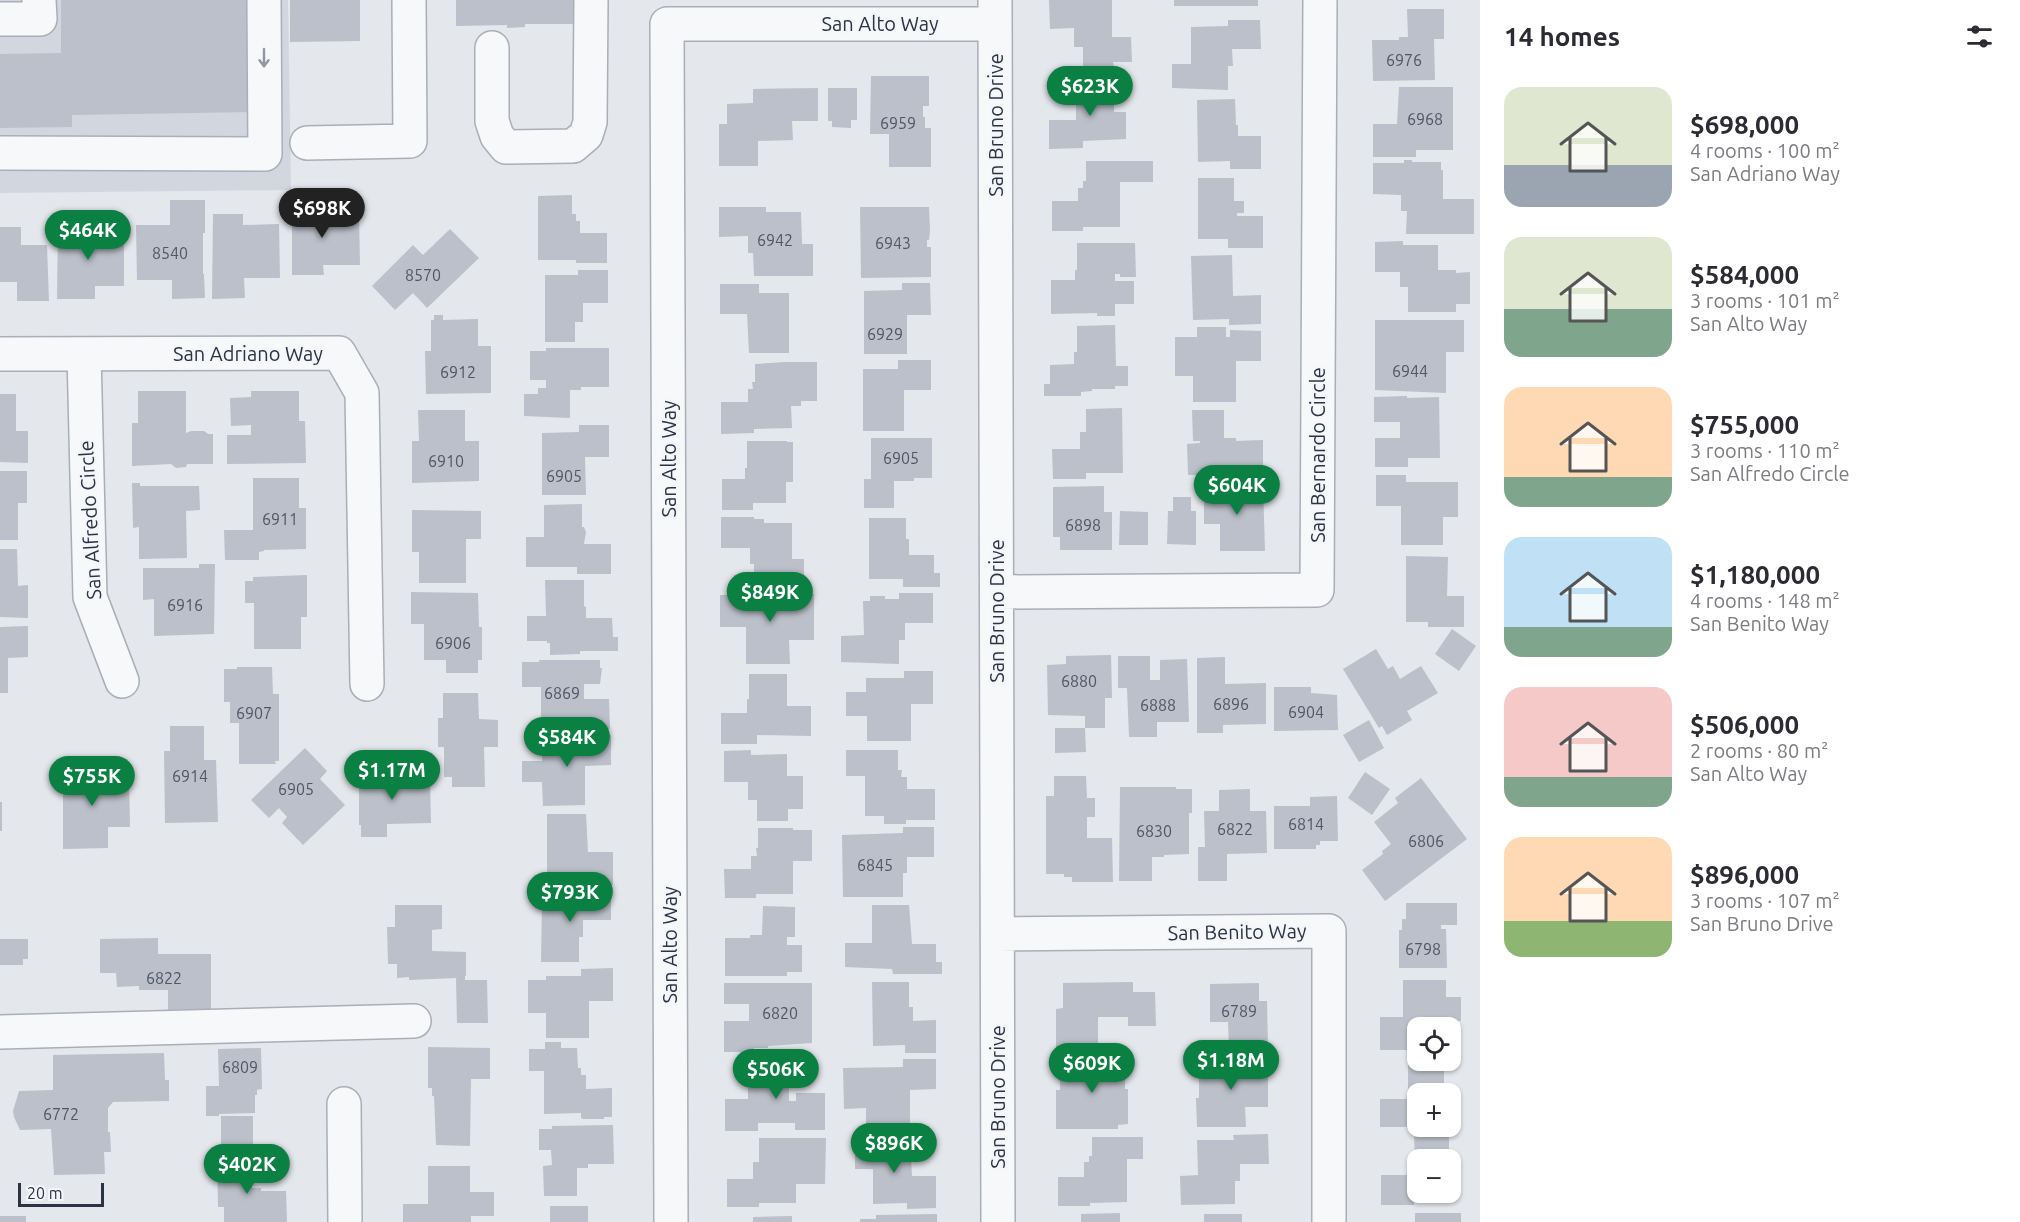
<!DOCTYPE html>
<html lang="en">
<head>
<meta charset="utf-8">
<style>
	:root { --surface:#fff; --page:#f2f2f3; --text:#2b2b33; --muted:#7c7c81; --accent:#0b8043 }
	body { margin:0; font-family:Ubuntu,sans-serif; background:var(--page); color:var(--text); height:100vh; display:flex; flex-direction:column; font-size:22px; white-space:nowrap }
	* { box-sizing:border-box; margin:0 }
	p { font-size:20px; color:var(--muted) }
	.icon { flex:none; width:33px; height:33px; fill:none; stroke:currentColor; stroke-width:2; stroke-linecap:round; stroke-linejoin:round }
	.map { position:relative; flex:1; overflow:hidden }
	.drawer { display:flex; flex-direction:column; background:var(--surface); width:540px }
	.drawer>* { flex:none }
	.tools { position:absolute; left:1407px; top:1017px; display:grid; gap:12px }
	.tools a { display:grid; place-items:center; width:54px; height:54px; border-radius:12px; background:var(--surface); box-shadow:0 2px 4px #0004; font-size:30px }
	.scale { position:absolute; left:18px; bottom:15px; width:86px; box-sizing:border-box; padding-left:6px; border:3px solid #2b3445; border-top:0; font-size:16px; line-height:21px; white-space:nowrap; color:#2b3445; -webkit-text-stroke:4px #f4f6f9; paint-order:stroke }
	.price { position:absolute; translate:-50% -51px; padding:0 14px; border-radius:21px; background:var(--accent); color:#fff; font-size:20px; line-height:39px; filter:drop-shadow(0 2px 3px #0008) }
	.price::after { content:''; position:absolute; left:50%; top:36px; width:18px; height:14px; margin-left:-9px; background:inherit; clip-path:polygon(0 0,100% 0,50% 100%) }
	.price.selected { background:#222; color:#fff }
	ul { padding:0; list-style:none }
	li { display:flex; align-items:center; gap:18px; height:150px; padding:0 24px }
	li span { display:grid; place-items:center; flex:none; width:168px; height:120px; border-radius:18px; color:#555 }
	li>.icon { margin-inline-start:auto }
	span .icon { width:72px; height:72px; fill:#fffc; stroke-width:1 }
	li b { font-size:26px }
	h2 { display:flex; justify-content:space-between; align-items:center; height:72px; padding:0 24px; font-size:26px }
	main { display:flex; flex:1; min-height:0 }
	.map>svg:first-child { display:block }
</style>
</head>
<body>
<main>
<div class="map">
<svg width="1480" height="1222" viewBox="0 0 1480 1222">
	<rect width="100%" height="100%" fill="#e4e7ec"/>
	<!-- built -->
	<path fill="#d2d6de" d="M0,0H288L291,190L0,193Z"/>
	<!-- building -->
	<path fill="#bbc0ca" d="M61,0H251L252,112L72,115V127L0,128V54L61,53Z
		M290,0H360V41L290,42Z
		M456,0H576L577,24H525V27L507,28V25L456,26Z
		M1049,0H1112V37H1131L1132,62H1113L1114,67L1083,68V47H1074V28L1050,29Z
		M1174,0H1258V6H1174Z
		M1407,9H1444V39H1434L1435,80L1373,81L1372,40H1399V37H1408Z
		M1228,20H1260L1261,49H1232L1233,66H1228V90L1172,88V64H1191V27L1228,26Z
		M871,76H929V106H923V117H925V128H931V167H889V134H870Z
		M1076,79H1114V112H1126V139L1083,141V148L1049,149V120H1076Z
		M1399,87H1453V150H1416V157H1373V124H1397Z
		M818,88V121H792L793,140L758,141V166H719V124H727V104L753,103V89Z
		M828,88H857V120H851V128L832,127V121H828Z
		M1235,99L1236,125H1238V136H1261V169H1230V161L1198,162L1197,100Z
		M1404,160H1412V162H1441V170H1443V199H1474V234H1406L1407,211H1401V195L1373,194V163H1404Z
		M1086,161H1153V182H1120V227H1083V231H1052V201H1078V188H1083V181H1086Z
		M1198,178H1234V201H1244V213H1237V216H1263V248H1228V239H1198Z
		M572,195V214H576V221H580V233H607V263H576V260H538V196Z
		M292,197H315V214H359L360,265H323L324,275H292Z
		M170,200H205V233H203V274H204L205,298L172,299V280H137L136,225H170Z
		M719,207H766V212H801L802,244H813V276H754L753,253H748V236L719,237Z
		M860,207H929L930,230L929,240H927V247H931V277L861,278Z
		M213,214H243V225L279,224L280,278H244L245,298L212,299Z
		M58,224H88V232H124V286H95V299H57Z
		M0,227H21V245H47L49,301H17V282H0Z
		M450,229L479,258L427,308L413,293L395,310L372,286L413,245L423,255Z
		M1403,241V245H1438V270H1456V273L1470,272V304H1456V312H1408V287H1400V272H1375V242Z
		M1077,243H1135L1136,277H1120V274H1115V281H1134V304H1115V316H1097V313L1051,314V280H1075V270H1077Z
		M1232,255L1233,296L1261,295V324L1229,325V319L1193,320L1191,256Z
		M578,270H608V303H583V322H575V342H545V275H578Z
		M902,283H930L931,315H907V354H864V291L902,290Z
		M720,284H759V293H789V353H749L747,314H720Z
		M434,315H443V320L478,319V346H491V393L426,394L425,351H431V320H434Z
		M1375,320H1464V352H1446V393L1375,390Z
		M1115,325L1116,366H1128V386H1115V389H1092V391L1081,392V396H1044V384H1050V365L1074,364V352H1077V326Z
		M1197,327H1226V337H1230V330L1261,331V361H1236V402H1193V376H1175V337H1197Z
		M546,348H609V387H581V390H570V418L524,416V394H538V388H546V380H530V351H546Z
		M898,360H931V390H904V431H863V369H898Z
		M785,362H817V401H801V406H791L792,428L754,429V433L721,434V402H748V389H753L752,382H755V364Z
		M138,391H186V433L191,431H204L208,434H213V464H187L186,467L176,468L171,464L132,466V423H138Z
		M251,391H299V421H305L306,463L227,464V435H251V425L231,426L230,398L251,397Z
		M0,394H16V431H28V463L0,462Z
		M1407,396V398L1439,397L1440,458H1408V467H1375V438H1400V422H1374V397Z
		M1122,408L1123,473H1086V479H1053L1052,449H1080V432H1086V409Z
		M418,410H465V441H479V481L412,483V441H419Z
		M1192,410H1224V438H1236V441L1263,440V480L1201,481V475H1188L1187,444L1200,443V441H1193Z
		M579,425H609V457H585L586,495H542V433L579,432Z
		M871,438H932V478H914V481H894V508H864V479H871Z
		M747,441H787V442H793V482H786V503H753V510H722V479H745V468H747Z
		M0,471H27V503H18V540H0Z
		M1376,475H1406V482H1458V517H1443V545H1401V506H1376Z
		M253,478H299V508H306V549L264,550V551L259,552V560H225L224,530H253Z
		M132,483H140V486H199L200,510L186,511L187,558L139,559V527L133,528Z
		M1202,485H1263L1265,551H1220V524H1204V490H1202Z
		M1104,486V512H1112V550H1060V537H1053V487Z
		M1173,497H1191V511H1196V545L1167,544L1168,511H1173Z
		M582,504V527H584L586,532L584,544H611V574H577V567H526V537H544V505Z
		M412,510L481,511V539H466V583H419V552H412Z
		M1120,511L1148,512V545H1119Z
		M721,517H754V519H764V523H792V559H804V585H793V587H754V564H750V548H721Z
		M869,518H906V539H909V555H934V573H940V587H903V579H869Z
		M0,549H17L18,586L28,585V618L0,617Z
		M1406,556L1448,557L1447,596H1464V627H1428V622H1406Z
		M199,564H215L214,634L154,636V599L143,600V568H199Z
		M307,575V617H301V649H254V603H245V581H253V577Z
		M545,580H584V606L586,607V618H612L613,637H618V651H580V654L550,655V643H547V641H527V616H546Z
		M411,592L478,593L479,627H482V660H478V673H446V660H424V624H411Z
		M899,593H933V623H905V640H899V664L841,662V636L864,635L863,601H870V596H885V599H899Z
		M814,594V640H789L790,664H746V627H720V595Z
		M28,626V657L8,658V693H0V627Z
		M1452,629L1476,646L1459,671L1435,654Z
		M1376,649L1388,669L1393,666L1400,679L1421,666L1438,693L1407,711L1412,720L1387,735L1382,726L1379,728L1343,669Z
		M1111,655L1112,698H1105V728H1085V716L1048,715L1047,665L1066,664V656Z
		M1118,656H1150V680H1160V660L1187,659L1189,722H1157V737H1129L1127,688H1118Z
		M1225,657V684L1266,683V724L1223,725V733H1197V658Z
		M539,660H600V668H602L600,684H584V699H609L610,729H579V725H541V687H522V662H539Z
		M237,667H272L273,694H279V761H275L276,764H239V723H230V702H224V669H237Z
		M904,671H933V704H911V741H867V716H846V692H866V678H904Z
		M749,674H787V706H811V736L757,735V744H721V713H747V699H749Z
		M1274,687H1311V693L1337,695L1338,730L1274,731Z
		M443,693H478L479,719L498,720V747H484L485,787H452V777H444V747H438V718H443Z
		M1369,720L1384,748L1359,762L1343,735Z
		M170,726H204V760H216L218,822L165,823L164,751H170Z
		M1055,728H1085L1086,752L1055,753Z
		M578,735H611V765L585,766V805L543,806L542,782H522V761H542V744L562,743V739L578,738Z
		M305,748L327,771L320,779L345,805L303,845L282,823L287,817L279,808L269,818L251,800Z
		M751,750V755L787,754V776H803V809H788V821H757V800H748V782H724V751Z
		M846,750H898V770H902L901,777H907V789H935V820H906V824H884V816H865V776H846Z
		M94,766V777H129L130,827H108V848L63,849V784H61V767Z
		M399,770V777H430L431,823L387,824V837H361V825H359V771Z
		M1365,772L1390,789L1372,815L1348,798Z
		M1054,776H1086L1087,798H1095V817H1087V838H1112L1113,882H1072V877H1064V874H1046V796H1054Z
		M1421,778L1467,839L1385,901L1362,870L1383,854L1382,851L1391,844L1374,822L1398,803L1395,798Z
		M1120,787H1176V789H1192V813H1189V854L1164,855V857H1152V881H1119Z
		M1250,789V811H1266L1267,853L1227,854V881H1198V847H1205L1204,811H1219V790Z
		M1337,796L1338,841H1320V845H1316V849H1274V806H1310V797Z
		M0,802H2V831H0Z
		M547,814H586L588,852H613V885H580V877H547Z
		M903,827H934V857H907V873H903V897H843L842,835L903,833Z
		M758,828H793V830H812V861H793V894H756V898H725L724,869H751V856H757L756,848H758Z
		M580,891H611V920H583V937H579V962H541L542,898L580,897Z
		M1406,903H1457V925H1441V929H1446L1447,968H1399V930H1402V919H1406Z
		M395,905H442V929L432,930V951L466,952V976H465V980H487L488,1023H457L456,978L409,980V977L397,978V964H388L387,927H395Z
		M872,905H909L912,944H936V962H942V974H893L892,969L845,967V943H872Z
		M763,906L795,907V937H787V945H802V972H787V976H725V938H750V935H762Z
		M158,938V954H211V1009L168,1010V990H139V986L117,987L116,973H100V939Z
		M0,939H28V959H23V965H0Z
		M613,968V1001H589V1038H546V1013H528V980H546V976H581V969Z
		M1403,980H1446V997H1461V1021H1446V1028H1418V1043H1410V1050H1380V1017H1403Z
		M872,982H909V1007H913V1021L936,1020V1053H905V1045L873,1046Z
		M1133,982V992H1155L1156,1026H1128V1017H1098V1048H1056V1009L1063,1008V983Z
		M724,983H812V1043L768,1046V1048H754V1052H724V1021H749V1004H724Z
		M1259,983V1001H1267L1268,1048H1229L1228,1022H1210V984Z
		M545,1042H561V1048H577L578,1068H581V1075H586V1089L612,1088V1117H604V1119H583L581,1118V1113L544,1114V1071H529V1049H545Z
		M428,1047L490,1048V1079H471L470,1146L436,1145L434,1096H432V1088H428Z
		M261,1048L262,1089L257,1090V1095H255V1113L219,1114V1116H206V1086H219L218,1049Z
		M164,1053L165,1080H169V1101L113,1102L108,1108V1132H110L111,1152H104L105,1174L54,1175L51,1129L20,1130L14,1117L13,1111L19,1091L53,1090V1055Z
		M1268,1057V1107H1245L1246,1127H1197L1196,1098H1199V1062H1235V1058Z
		M1059,1058L1125,1059V1089H1128V1124L1118,1125V1129H1056V1090H1060Z
		M1408,1058H1418V1060H1444V1091H1458V1117H1450V1094H1418V1119H1413V1127H1380V1099H1408Z
		M903,1059H936V1089L910,1090V1130H866V1108L844,1109L843,1068L903,1067Z
		M751,1062H804V1084H789V1101H796V1093H825V1130H795V1123H758V1131H725V1099H748V1088H751Z
		M221,1116H253V1146H221Z
		M613,1125L614,1164H588V1168H577V1196H544L543,1166L552,1165L551,1150H539V1129H552V1126Z
		M1268,1134L1269,1164H1240V1181H1235V1204L1181,1205L1180,1176L1198,1175L1197,1140H1234L1233,1135Z
		M1414,1134H1449V1160H1418V1192H1450V1200H1414V1205H1381V1175H1408V1162H1415Z
		M1092,1137H1143V1159H1127V1202L1090,1203V1206H1058V1177H1084V1162H1089V1156H1092Z
		M759,1138H826L825,1184H796V1203H759V1207H727V1179H753V1162H759Z
		M855,1138H902V1158H911L912,1176H936V1208L907,1209V1203L873,1204V1169H855Z
		M252,1159V1188H261V1191H286L287,1222H224V1207H218L217,1160Z
		M428,1166H470V1192H494V1216H471V1222H403V1204H428Z
		M550,1206H588V1222H550Z
		M1120,1213V1222H1081V1214Z
		M1415,1213H1461V1222H1415Z
		M937,1214V1222H860V1219H876V1215Z
		M1204,1214H1242V1222H1204Z
		M0,1216H26V1222H0Z
		M792,1216V1222H753V1217Z"/>
	<g fill="none" stroke-linecap="round" stroke-linejoin="round">
		<!-- minor casing -->
		<g stroke="#a9aeb7" stroke-width="36">
			<path id="minor" d="M995,0L998,1222
				M0,19H40L39,0
				M492,48V121L497,136L506,147L573,146L586,135L590,122L591,0
				M307,143L410,141L409,0
				M0,153L265,154L264,0
				M0,354L339,353L362,393L367,684
				M84,354L90,597L122,681
				M997,592L1317,590L1320,0
				M998,934L1329,931V1222
				M0,1032L414,1021
				M344,1104L345,1222
				M671,1222L667,24H995"/>
		</g>
		<!-- minor -->
		<use href="#minor" stroke="#f7f8fa" stroke-width="33"/>
	</g>
	<!-- one-way arrows -->
	<defs><path id="oneway-shaft" d="M-6 0H5M1.5-3L5.5 0L1.5 3" fill="none" stroke-width="1.6" stroke-linecap="round" stroke-linejoin="round" transform="scale(1.5)"/></defs>
	<use stroke="#9196a0" href="#oneway-shaft" transform="translate(264 58) rotate(90)"/>
	<g text-anchor="middle" stroke-width="4.5" stroke-linejoin="round" paint-order="stroke">
		<!-- number labels -->
		<g font-size="16" fill="#4f5766">
			<text x="1404" y="66">6976</text>
			<text x="1425" y="125">6968</text>
			<text x="898" y="129">6959</text>
			<text x="775" y="246">6942</text>
			<text x="893" y="249">6943</text>
			<text x="170" y="259">8540</text>
			<text x="423" y="281">8570</text>
			<text x="885" y="340">6929</text>
			<text x="1410" y="377">6944</text>
			<text x="458" y="378">6912</text>
			<text x="901" y="464">6905</text>
			<text x="446" y="467">6910</text>
			<text x="564" y="482">6905</text>
			<text x="280" y="525">6911</text>
			<text x="1083" y="531">6898</text>
			<text x="185" y="611">6916</text>
			<text x="453" y="649">6906</text>
			<text x="1079" y="687">6880</text>
			<text x="562" y="699">6869</text>
			<text x="1231" y="710">6896</text>
			<text x="1158" y="711">6888</text>
			<text x="1306" y="718">6904</text>
			<text x="254" y="719">6907</text>
			<text x="190" y="782">6914</text>
			<text x="296" y="795">6905</text>
			<text x="1306" y="830">6814</text>
			<text x="1235" y="835">6822</text>
			<text x="1154" y="837">6830</text>
			<text x="1426" y="847">6806</text>
			<text x="875" y="871">6845</text>
			<text x="1423" y="955">6798</text>
			<text x="164" y="984">6822</text>
			<text x="1239" y="1017">6789</text>
			<text x="780" y="1019">6820</text>
			<text x="240" y="1073">6809</text>
			<text x="61" y="1120">6772</text>
		</g>
		<!-- street labels -->
		<g font-size="20" fill="#2b3445" stroke="#f4f6f9">
			<text x="880" y="31">San Alto Way</text>
			<text transform="translate(996 125) rotate(-90)" y="7">San Bruno Drive</text>
			<text x="248" y="361">San Adriano Way</text>
			<text transform="translate(1318 455) rotate(-90)" y="7">San Bernardo Circle</text>
			<text transform="translate(669 459) rotate(-90)" y="7">San Alto Way</text>
			<text transform="translate(90 520) rotate(-93)" y="7">San Alfredo Circle</text>
			<text transform="translate(997 611) rotate(-90)" y="7">San Bruno Drive</text>
			<text transform="translate(1237 932) rotate(-1)" y="7">San Benito Way</text>
			<text transform="translate(670 945) rotate(-90)" y="7">San Alto Way</text>
			<text transform="translate(998 1097) rotate(-90)" y="7">San Bruno Drive</text>
		</g>
	</g>
</svg>
<div class="tools">
<a><svg class="icon" aria-label="locate" viewBox="0 0 24 24"><circle cx="12" cy="12" r="6"/><path d="M12 2v4M12 18v4M2 12h4M18 12h4"/></svg></a>
<a>+</a>
<a>−</a>
</div>
<div class="scale">20 m</div>
<b class="price" style="left:1090px;top:117px">$623K</b>
<b class="price selected" style="left:322px;top:239px">$698K</b>
<b class="price" style="left:88px;top:261px">$464K</b>
<b class="price" style="left:1237px;top:516px">$604K</b>
<b class="price" style="left:770px;top:623px">$849K</b>
<b class="price" style="left:567px;top:768px">$584K</b>
<b class="price" style="left:392px;top:801px">$1.17M</b>
<b class="price" style="left:92px;top:807px">$755K</b>
<b class="price" style="left:570px;top:923px">$793K</b>
<b class="price" style="left:1231px;top:1091px">$1.18M</b>
<b class="price" style="left:1092px;top:1094px">$609K</b>
<b class="price" style="left:776px;top:1100px">$506K</b>
<b class="price" style="left:894px;top:1174px">$896K</b>
<b class="price" style="left:247px;top:1195px">$402K</b>
</div>
<section class="drawer">
<h2>14 homes<svg class="icon" aria-label="filters" viewBox="0 0 24 24"><path d="M4 7h16M4 17h16"/><circle cx="9" cy="7" r="2"/><circle cx="15" cy="17" r="2"/></svg></h2>
<ul>
<li><span style="background:linear-gradient(#dfe7d0 65%,#9aa5b1 0)"><svg class="icon" aria-label="home" viewBox="0 0 24 24"><path d="M3 11l9-7 9 7M6 9v11h12V9"/></svg></span><div><b>$698,000</b><p>4 rooms · 100 m²</p><p>San Adriano Way</p></div></li>
<li><span style="background:linear-gradient(#dfe7d0 60%,#7fa58c 0)"><svg class="icon" aria-label="home" viewBox="0 0 24 24"><path d="M3 11l9-7 9 7M6 9v11h12V9"/></svg></span><div><b>$584,000</b><p>3 rooms · 101 m²</p><p>San Alto Way</p></div></li>
<li><span style="background:linear-gradient(#ffd9b3 75%,#7fa58c 0)"><svg class="icon" aria-label="home" viewBox="0 0 24 24"><path d="M3 11l9-7 9 7M6 9v11h12V9"/></svg></span><div><b>$755,000</b><p>3 rooms · 110 m²</p><p>San Alfredo Circle</p></div></li>
<li><span style="background:linear-gradient(#bfe0f5 75%,#7fa58c 0)"><svg class="icon" aria-label="home" viewBox="0 0 24 24"><path d="M3 11l9-7 9 7M6 9v11h12V9"/></svg></span><div><b>$1,180,000</b><p>4 rooms · 148 m²</p><p>San Benito Way</p></div></li>
<li><span style="background:linear-gradient(#f6c9c9 75%,#7fa58c 0)"><svg class="icon" aria-label="home" viewBox="0 0 24 24"><path d="M3 11l9-7 9 7M6 9v11h12V9"/></svg></span><div><b>$506,000</b><p>2 rooms · 80 m²</p><p>San Alto Way</p></div></li>
<li><span style="background:linear-gradient(#ffd9b3 70%,#8fb573 0)"><svg class="icon" aria-label="home" viewBox="0 0 24 24"><path d="M3 11l9-7 9 7M6 9v11h12V9"/></svg></span><div><b>$896,000</b><p>3 rooms · 107 m²</p><p>San Bruno Drive</p></div></li>
</ul>
</section>
</main>
</body>
</html>
